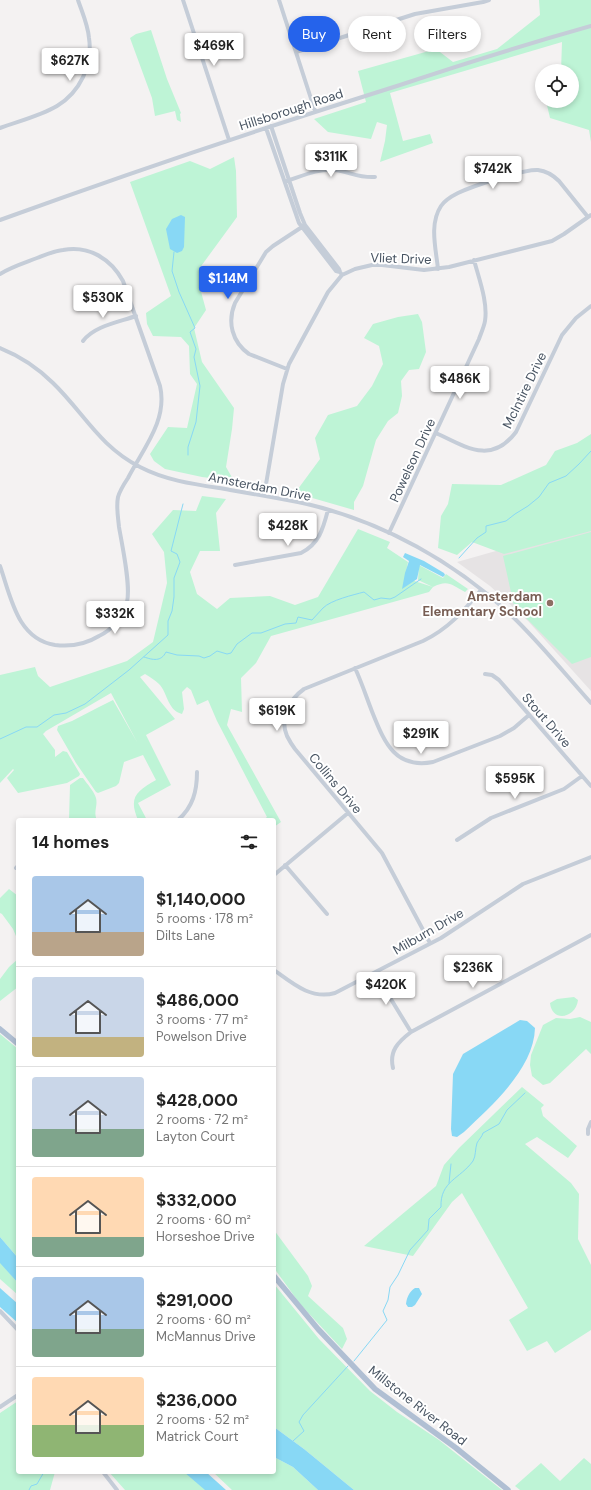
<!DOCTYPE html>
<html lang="en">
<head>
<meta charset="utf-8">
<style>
	:root { --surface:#fff; --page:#f6f6f6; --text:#222; --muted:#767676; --line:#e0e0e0; --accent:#2563eb }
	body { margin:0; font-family:"DM Sans",sans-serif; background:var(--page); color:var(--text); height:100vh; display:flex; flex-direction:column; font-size:15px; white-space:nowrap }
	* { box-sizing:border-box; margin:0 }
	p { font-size:13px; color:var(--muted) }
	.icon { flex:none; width:22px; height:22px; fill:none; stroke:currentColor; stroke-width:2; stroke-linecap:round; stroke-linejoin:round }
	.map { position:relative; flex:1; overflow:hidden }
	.side { position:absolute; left:16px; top:818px; width:260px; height:656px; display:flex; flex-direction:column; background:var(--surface); border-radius:4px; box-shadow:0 2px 6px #0003 }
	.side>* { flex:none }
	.guide { position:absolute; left:288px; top:16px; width:243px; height:36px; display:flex; gap:8px }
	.buttons { position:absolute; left:535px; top:64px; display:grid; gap:8px }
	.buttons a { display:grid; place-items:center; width:44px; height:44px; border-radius:50%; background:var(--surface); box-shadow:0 2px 6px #0003; font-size:20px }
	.price { position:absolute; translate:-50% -34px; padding:0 9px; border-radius:4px; background:#fff; color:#222; font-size:13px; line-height:26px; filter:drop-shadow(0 1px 2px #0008) }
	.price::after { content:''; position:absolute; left:50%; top:24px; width:12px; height:9px; margin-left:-6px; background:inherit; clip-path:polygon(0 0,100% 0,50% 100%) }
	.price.current { background:var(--accent); color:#fff }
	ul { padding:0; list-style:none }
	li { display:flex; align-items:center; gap:12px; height:100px; padding:0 16px }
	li+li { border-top:1px solid var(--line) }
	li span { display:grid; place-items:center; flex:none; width:112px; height:80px; border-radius:4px; color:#555 }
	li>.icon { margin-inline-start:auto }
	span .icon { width:48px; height:48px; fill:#fffc; stroke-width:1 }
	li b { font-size:17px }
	h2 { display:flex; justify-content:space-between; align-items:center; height:48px; padding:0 16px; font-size:17px }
	.chip { padding:0 14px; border-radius:18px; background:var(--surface); box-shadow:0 2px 6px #0003; font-size:14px; line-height:36px }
	.chip.current { background:var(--accent); color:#fff }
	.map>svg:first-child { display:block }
</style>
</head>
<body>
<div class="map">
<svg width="591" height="1490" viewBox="0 0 591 1490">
	<rect width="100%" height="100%" fill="#f4f2f2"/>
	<!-- education -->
	<path fill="#e6e3e4" d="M591,524V691L528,621L490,586L457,562Z"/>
	<!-- green -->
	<path fill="#bef4d6" d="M539,0H591V142L589,130L550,118L546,101H572V71H561L562,42L390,93L403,141L430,134L433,143L380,162L385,141L387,125L377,122L371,139L328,132L314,119L366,102L358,71L436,49L453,62L497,49L540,15Z
		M151,30L167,79L181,113L180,114L181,122L177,120L175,111L155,116L152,98L130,38L136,34Z
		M234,157L236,171L237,217L199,269L200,288L206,310L194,328L202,362L234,408L232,429L226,467L234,481L202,477L165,469L154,461L150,454L168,427L187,428L197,384L190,374L189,346L181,337L153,336L147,324L146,313L171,296L130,182L190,161L210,169Z
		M418,314L422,322L426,352L419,369L409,370L401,381L402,396L398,413L388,421L376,440L363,486L354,502V510L295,493L320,459L315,438L328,415L357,406L372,386L383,364L379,346L364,338L373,324L398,317Z
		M591,434V531L504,554L472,542L457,555L438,548L441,516L448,504L452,484L501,485L546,465L555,451L577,443Z
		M202,496L226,499L216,513L220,551H200L190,572L197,594L217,609L230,598L270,596L295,605L318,597L358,529L390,542L387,548L408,562L405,578L433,587L429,592L271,636L256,663L241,678L242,712L231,709L227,725L281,822L274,827V820H263L267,817L217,721L208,700L197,705L191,690L187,687L182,692L184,709L182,714C167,710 168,693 159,684C155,680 150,677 145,674L140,677L175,719L146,735L171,785L138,803L147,820H138C128,797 137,791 156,780L143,755L124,762L119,783L116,786L98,793L96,792L76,763L57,730L58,726L72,721L99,707L113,700L137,742L111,693L46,731L43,734L55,750V757L63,751L67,752L80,774L79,776L67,783L18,793L7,778L14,770L13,769L0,783V675L35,667L38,676L50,687L127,661L153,642L167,583L164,552L152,534L173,510L196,511Z
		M591,532V657L572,664L514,606L503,556Z
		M419,565L443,578L446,574L468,589L465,592C452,585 448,579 433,587L418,580Z
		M80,778H83C87,784 94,791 96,798C98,806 93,812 97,820H69L70,785Z
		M9,889L18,896V941L13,929L2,914L0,913V898Z
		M18,959V987L0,1001V979L9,967Z
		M574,997L578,1000C576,1018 552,1023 550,1003L557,999Z
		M580,1017L591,1022V1054L586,1049L550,1083L543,1085L532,1076L530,1065L531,1055L543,1025L556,1018L570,1019Z
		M0,1034L18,1049V1258L0,1237Z
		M522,1087L544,1105L541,1108L543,1116L577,1146L568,1158L537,1137L525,1144L571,1183L579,1194L578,1239L591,1265V1330L555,1353L547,1341L527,1351L509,1320L528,1308L462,1193L452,1202L413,1256L364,1246L436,1186L444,1165L459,1148Z
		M274,1230L308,1276L312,1286L308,1296L343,1328L347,1339L342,1349L300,1304L274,1268Z
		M0,1262L18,1283V1295L0,1279Z
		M274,1284L319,1339L370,1391L397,1412L439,1440L502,1490H354L304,1449L274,1427Z
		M18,1401V1472H55L50,1490H0V1413Z
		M274,1457L293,1467L318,1490H232L213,1472H274Z
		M584,1458L591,1464V1490H520L515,1486L541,1463L560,1481Z
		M109,1472H186L206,1490H125Z"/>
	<!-- water -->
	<path fill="#88d8f5" d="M181,215L185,217L184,247L182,251L177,253L170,249L166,229L172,219Z
		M405,553L424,561L444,573L445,575L443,577L420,565L417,579L402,589L405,573L409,561L403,557Z
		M520,1020L527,1021L535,1028C534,1069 491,1106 464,1132L457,1137L452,1136L451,1129L453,1074L463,1054Z
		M0,1237L18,1258V1283L0,1263Z
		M0,1288L18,1304V1323L0,1307Z
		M415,1288H419L422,1294L415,1305L412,1307H408L406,1304C407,1297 409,1292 415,1288Z
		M274,1427L304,1449L354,1490H318L293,1467L274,1457Z
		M184,1472H206L226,1490H205Z"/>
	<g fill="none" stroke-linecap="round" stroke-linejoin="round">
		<!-- stream -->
		<path stroke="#88d8f5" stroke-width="1" d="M174,252L172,271L179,292L195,328L190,332L196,349L194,357L200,386L196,422L188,447V455
			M459,558L477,538L486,532V526L506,521L515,514L528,506L539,497L549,483L566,476L579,464L591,451
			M144,657C153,660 161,662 166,652L177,655L199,656L204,658L210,656L217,651L227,654L231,653L237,644L252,633H261L285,624L296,623L298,617L312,620C316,616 319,612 323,608C331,600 353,595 364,592L374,600L381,598L390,599L395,597L421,579
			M0,739L26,727H37L54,715L66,713L85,704L129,670L168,635V621L172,611L174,597V578L180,562L177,554L171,551L183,504
			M449,1183L451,1164
			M354,1361L387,1320L383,1311L388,1300L390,1287L398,1275L410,1250L428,1230L429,1219L441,1207C440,1181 460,1179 473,1161C476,1156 475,1149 477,1143C479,1139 482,1137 483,1133L499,1124L507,1110L525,1093
			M293,1441L304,1431L299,1422L303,1415L348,1366
			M29,1490L31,1486L37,1484L44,1472"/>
		<!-- minor -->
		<path stroke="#c5cdd8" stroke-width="4" d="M183,0L229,140
			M279,0L315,111
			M296,52L415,14L483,2L489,0
			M271,126L300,213L305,225L339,269L340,272L342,275
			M0,128C19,121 40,116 57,106C80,92 93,65 89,38C88,25 82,12 78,0
			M266,128L299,223L336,271L340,272
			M287,181C302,176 319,168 335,170C351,172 357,178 375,177
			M0,220C132,172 266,127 400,85C463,64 527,44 591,26
			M438,269C436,249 429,224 441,206C445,200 452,196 458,193C473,186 523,169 538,170C546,171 553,175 559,181L588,217
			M0,274C11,267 24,263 37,258C45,255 54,251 63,250C89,245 111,259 123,281L160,386C168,420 143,449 128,478C124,484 120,490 118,497C116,507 118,516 119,527C122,545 131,585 127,602C124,616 112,630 99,636C86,644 71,647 55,645C17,639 11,597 0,566
			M83,341C94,326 119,322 136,316
			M0,348C20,356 38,368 53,383C84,413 99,446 140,467C165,480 192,484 219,488C248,493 278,498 307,504C383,522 455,562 512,616C540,643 565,674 591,703
			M287,369L249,354C232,342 227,322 235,303L266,252L273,246L305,225
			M436,433C466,447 491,465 516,432L562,335L576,318L591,306
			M264,496L283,384L289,364L328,292L342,275L355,269L372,265H382L424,270L449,267L552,241L564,234L591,215
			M389,533L479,339C481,333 484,327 485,321C488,302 479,279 474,260
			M235,565L301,553C319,544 323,529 328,510
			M355,668C362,683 367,699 373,714C385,744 396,769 433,762L500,736L514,728L529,715
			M485,674L492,675L499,680L591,786
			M178,820C193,807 197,791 197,772
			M457,840L491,818L564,789L582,776
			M285,865L327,914
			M16,868L18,866
			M274,875L348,813
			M430,943L382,853L295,749C292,745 289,740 287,736C279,718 290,699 304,689L423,641C448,629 464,611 481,590
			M274,970C292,983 311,1000 335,993L441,938L523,884L591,857
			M375,973L411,1032
			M393,1068C389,1051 398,1042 411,1032L591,935
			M588,1134V1129L591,1122
			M0,1311L18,1330
			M0,1407L18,1395
			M103,1472L117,1490"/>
		<!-- major -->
		<path stroke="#b0bfd3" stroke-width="5.5" d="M0,1029L18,1044
			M274,1276L318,1329L375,1389L456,1448L508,1490"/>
	</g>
	<!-- markers -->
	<circle fill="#8d6e63" stroke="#fff" stroke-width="1.5" cx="550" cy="603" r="4"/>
	<g text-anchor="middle" stroke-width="4" stroke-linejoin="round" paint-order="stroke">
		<!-- street labels -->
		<g font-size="13" fill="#485462" stroke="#fff">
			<text transform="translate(291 109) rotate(-18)" y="5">Hillsborough Road</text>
			<text transform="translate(401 258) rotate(2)" y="5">Vliet Drive</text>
			<text transform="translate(524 390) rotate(-64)" y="5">McIntire Drive</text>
			<text transform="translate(412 460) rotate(-65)" y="5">Powelson Drive</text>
			<text transform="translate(260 486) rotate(11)" y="5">Amsterdam Drive</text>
			<text transform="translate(547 720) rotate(49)" y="5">Stout Drive</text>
			<text transform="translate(336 783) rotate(50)" y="5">Collins Drive</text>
			<text transform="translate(428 931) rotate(-30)" y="5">Milburn Drive</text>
			<text transform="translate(418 1405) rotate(38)" y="5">Millstone River Road</text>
		</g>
		<!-- education labels -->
		<g font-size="13" font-weight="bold" fill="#785e54" stroke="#fff" text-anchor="end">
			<text x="542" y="601">Amsterdam<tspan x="542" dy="15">Elementary School</tspan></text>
		</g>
	</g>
</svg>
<div class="buttons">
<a><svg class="icon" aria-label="locate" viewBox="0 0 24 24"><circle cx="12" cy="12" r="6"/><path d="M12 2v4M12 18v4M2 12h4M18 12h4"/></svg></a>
</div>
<b class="price" style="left:214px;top:67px">$469K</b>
<b class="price" style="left:70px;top:82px">$627K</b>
<b class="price" style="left:331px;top:178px">$311K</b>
<b class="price" style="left:493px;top:190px">$742K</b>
<b class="price current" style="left:228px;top:300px">$1.14M</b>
<b class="price" style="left:103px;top:319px">$530K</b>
<b class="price" style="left:460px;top:400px">$486K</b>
<b class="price" style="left:288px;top:547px">$428K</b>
<b class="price" style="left:115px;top:635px">$332K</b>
<b class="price" style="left:277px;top:732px">$619K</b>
<b class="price" style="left:421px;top:755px">$291K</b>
<b class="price" style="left:515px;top:800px">$595K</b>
<b class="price" style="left:473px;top:989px">$236K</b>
<b class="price" style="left:386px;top:1006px">$420K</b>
<div class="guide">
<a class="chip current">Buy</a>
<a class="chip">Rent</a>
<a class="chip">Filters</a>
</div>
<section class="side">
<h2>14 homes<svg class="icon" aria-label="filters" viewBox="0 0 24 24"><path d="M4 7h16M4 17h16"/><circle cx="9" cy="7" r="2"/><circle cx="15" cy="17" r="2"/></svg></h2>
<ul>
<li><span style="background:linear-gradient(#a9c7e8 70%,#b9a48a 0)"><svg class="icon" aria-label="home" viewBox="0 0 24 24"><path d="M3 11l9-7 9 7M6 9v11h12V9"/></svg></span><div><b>$1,140,000</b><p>5 rooms · 178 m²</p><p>Dilts Lane</p></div></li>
<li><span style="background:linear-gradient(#c9d6e8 75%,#c2b280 0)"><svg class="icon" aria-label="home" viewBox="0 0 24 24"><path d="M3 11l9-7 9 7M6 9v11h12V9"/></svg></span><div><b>$486,000</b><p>3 rooms · 77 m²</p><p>Powelson Drive</p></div></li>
<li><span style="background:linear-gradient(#c9d6e8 65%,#7fa58c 0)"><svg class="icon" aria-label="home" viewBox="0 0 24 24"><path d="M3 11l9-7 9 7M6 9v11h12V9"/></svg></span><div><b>$428,000</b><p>2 rooms · 72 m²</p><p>Layton Court</p></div></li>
<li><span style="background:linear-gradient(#ffd9b3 75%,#7fa58c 0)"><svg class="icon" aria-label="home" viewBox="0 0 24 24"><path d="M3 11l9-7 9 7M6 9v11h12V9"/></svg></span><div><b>$332,000</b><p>2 rooms · 60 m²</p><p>Horseshoe Drive</p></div></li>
<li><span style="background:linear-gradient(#a9c7e8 65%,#7fa58c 0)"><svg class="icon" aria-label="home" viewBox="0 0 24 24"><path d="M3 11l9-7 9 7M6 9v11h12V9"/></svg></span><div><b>$291,000</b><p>2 rooms · 60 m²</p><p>McMannus Drive</p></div></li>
<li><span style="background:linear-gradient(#ffd9b3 60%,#8fb573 0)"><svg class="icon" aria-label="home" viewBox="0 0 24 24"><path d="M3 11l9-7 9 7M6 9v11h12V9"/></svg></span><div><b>$236,000</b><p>2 rooms · 52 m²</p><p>Matrick Court</p></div></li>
</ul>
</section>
</div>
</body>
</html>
